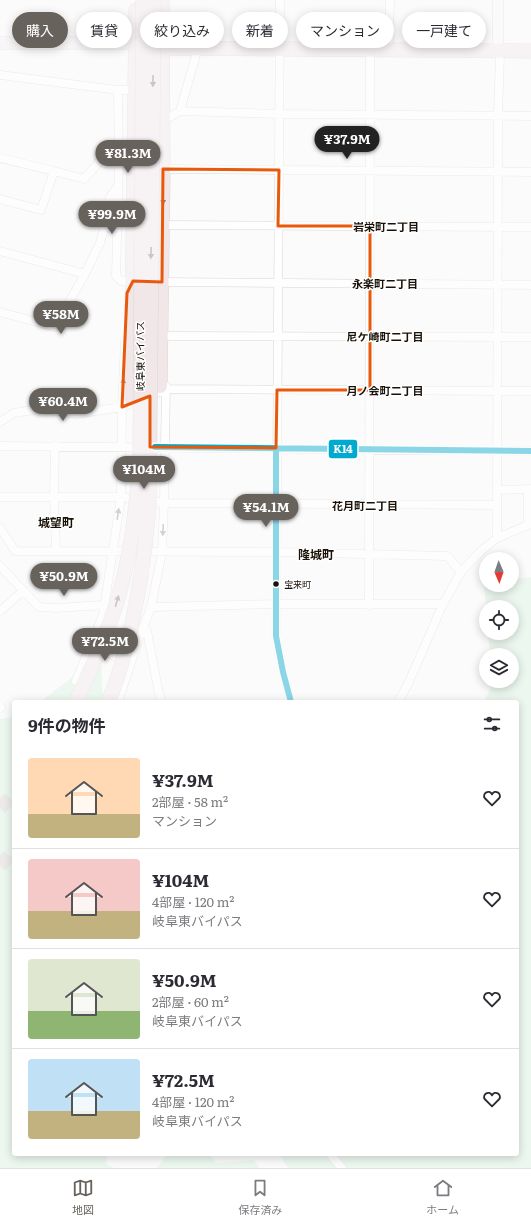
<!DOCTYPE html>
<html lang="ja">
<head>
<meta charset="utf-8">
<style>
	:root { --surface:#fff; --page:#f7f7f7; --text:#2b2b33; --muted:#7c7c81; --line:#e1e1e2; --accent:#68625c }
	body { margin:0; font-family:Literata,"Noto Sans JP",serif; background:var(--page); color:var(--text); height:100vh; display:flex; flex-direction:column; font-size:15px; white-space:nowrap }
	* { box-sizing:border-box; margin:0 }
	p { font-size:13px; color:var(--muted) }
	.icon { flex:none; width:22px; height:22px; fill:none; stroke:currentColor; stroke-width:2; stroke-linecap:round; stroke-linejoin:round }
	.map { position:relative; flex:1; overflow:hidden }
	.details { position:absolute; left:12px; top:700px; width:507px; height:456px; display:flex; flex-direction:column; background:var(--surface); border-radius:4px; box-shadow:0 2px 10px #0003 }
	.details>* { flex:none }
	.top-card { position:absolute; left:12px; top:12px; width:507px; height:36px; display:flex; gap:8px }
	.needle { width:26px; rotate:178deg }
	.tools { position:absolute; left:479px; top:552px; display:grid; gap:8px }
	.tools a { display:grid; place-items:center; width:40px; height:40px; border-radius:50%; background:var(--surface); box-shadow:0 2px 10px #0003; font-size:20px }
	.price { position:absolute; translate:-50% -34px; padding:0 9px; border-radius:14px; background:var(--accent); color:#fff; font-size:13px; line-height:26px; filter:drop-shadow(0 1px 2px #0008) }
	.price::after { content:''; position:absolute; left:50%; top:24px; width:12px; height:9px; margin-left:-6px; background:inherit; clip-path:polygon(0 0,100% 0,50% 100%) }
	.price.current { background:#222; color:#fff }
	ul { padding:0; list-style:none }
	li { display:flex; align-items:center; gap:12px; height:100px; padding:0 16px }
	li+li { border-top:1px solid var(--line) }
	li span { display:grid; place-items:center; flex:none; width:112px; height:80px; border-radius:4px; color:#555 }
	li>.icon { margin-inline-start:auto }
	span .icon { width:48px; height:48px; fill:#fffc; stroke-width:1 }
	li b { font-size:17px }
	h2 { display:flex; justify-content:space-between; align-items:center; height:48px; padding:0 16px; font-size:17px }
	.pill { padding:0 14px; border-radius:18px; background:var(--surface); box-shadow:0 2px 10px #0003; font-size:14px; line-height:36px }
	.pill.current { background:var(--accent); color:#fff }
	.tab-bar { display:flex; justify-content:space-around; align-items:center; height:56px; border-top:1px solid var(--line); background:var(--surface); font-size:11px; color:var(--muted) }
	.tab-bar a { display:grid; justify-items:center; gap:2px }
	.tab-bar .current { color:var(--accent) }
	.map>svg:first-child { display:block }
</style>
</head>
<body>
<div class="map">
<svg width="531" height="1168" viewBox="0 0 531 1168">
	<rect width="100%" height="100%" fill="#fbfbfb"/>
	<!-- green -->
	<path fill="#d8f2e0" d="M531,577V1168H288L279,1154H517V702H484L492,685V681H512V655H490L488,633H512V607H486L484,584L512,585V580Z
		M101,655L103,702H40Z
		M14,717V1154H108L106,1164L114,1168H0V719Z
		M167,1154H209L216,1163L254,1160L260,1168H157Z"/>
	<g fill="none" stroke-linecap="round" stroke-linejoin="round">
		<!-- highway-tunnel -->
		<path stroke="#d9d8d6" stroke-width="14" stroke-dasharray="14 7" stroke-linecap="butt" d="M0,808L14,794
			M0,866L14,850"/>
		<!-- street casing -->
		<g stroke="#dbd5d0" stroke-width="9">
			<path id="street" d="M280,0L276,636L283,672L291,702
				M389,40L390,0
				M0,75L118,90H135
				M118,90L119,162L116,276L121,281H137
				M180,111L279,114L531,116
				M163,121L180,111L198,48
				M0,158L54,171L84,179L100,161L106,158L119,162
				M163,169L531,172
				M0,199L41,210L54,171
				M162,225L531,227
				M0,251L85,274
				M158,282L531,285
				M0,312L55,327L85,274L100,243L107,219L110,197L118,186
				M166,336L531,337
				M0,422L14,413L40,409L76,414L122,407L166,389L531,391
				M0,446L531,451
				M55,446L54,496L56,551
				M528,489V525
				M497,490L531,489
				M0,497H121L169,503L497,505
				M0,528L15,551L276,552L447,556L461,572
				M497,538L498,115L500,56L498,47
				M0,566L39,607L56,608L104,605
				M369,605L370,49
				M151,607L276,604H443
				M0,611L23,591
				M143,627L147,631L159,694L162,702
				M99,645L125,664
				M76,681L103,615L121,497L122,407L125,341
				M118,702L136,647L151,607L162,553L164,503L166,386
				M398,702L408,684L443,604L461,572L481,551L497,538L531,524
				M0,706L1,708
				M330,1154L342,1168"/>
		</g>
		<!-- secondary casing -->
		<g stroke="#dbd5d0" stroke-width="12">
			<path id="secondary" d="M498,41V0"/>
		</g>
		<!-- primary casing -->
		<g stroke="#d9d7d6" stroke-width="13">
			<path id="primary" d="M0,43H136"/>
		</g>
		<!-- highway casing -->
		<g stroke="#d9d7d6" stroke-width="15">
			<path id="highway" d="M142,44L163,48L531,51
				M160,386L163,169L162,0
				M131,398L136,10"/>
		</g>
		<!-- street -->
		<use href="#street" stroke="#fefefe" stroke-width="8"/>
		<!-- secondary -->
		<use href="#secondary" stroke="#faf8f8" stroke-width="11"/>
		<!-- primary -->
		<use href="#primary" stroke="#f7f0f2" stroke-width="12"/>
		<!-- highway -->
		<use href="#highway" stroke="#f1e7e9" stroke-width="14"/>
		<!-- highway-bridge casing -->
		<g stroke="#d9d7d6" stroke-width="15" stroke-linecap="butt">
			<path id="highway-bridge" d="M76,701C91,670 105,638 116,605C131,558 136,509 140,460L143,0
				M108,702C116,684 122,664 127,644C139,597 145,555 149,506L154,0"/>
		</g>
		<!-- highway-bridge -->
		<use href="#highway-bridge" stroke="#f1e7e9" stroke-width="14"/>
		<!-- bus-1 casing -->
		<g stroke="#fff" stroke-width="9">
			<path id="bus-1" d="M155,447L531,451
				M276,448V636L283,672L291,702"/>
		</g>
		<!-- bus-1 -->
		<use href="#bus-1" stroke="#00a9ce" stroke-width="6"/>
	</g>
	<!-- one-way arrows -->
	<defs><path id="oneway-solid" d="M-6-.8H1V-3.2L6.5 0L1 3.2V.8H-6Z"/></defs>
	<g fill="#908683">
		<use href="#oneway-solid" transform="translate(153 81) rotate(91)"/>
		<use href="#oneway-solid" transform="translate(163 199) rotate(91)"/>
		<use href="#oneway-solid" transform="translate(151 253) rotate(91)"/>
		<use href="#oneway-solid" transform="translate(117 601) rotate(-74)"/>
	</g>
	<g fill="#a29f9b">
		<use href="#oneway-solid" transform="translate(123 384) rotate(-87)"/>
		<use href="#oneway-solid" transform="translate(118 514) rotate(-81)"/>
		<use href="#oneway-solid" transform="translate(163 530) rotate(93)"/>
	</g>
	<!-- marked area -->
	<path d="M0 0H531V1168H0ZM163,169L279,170L278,226H370V390H277L276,448L150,447V396L122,407L127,293L133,281L162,282Z" fill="#fbfbfb" fill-opacity=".55" fill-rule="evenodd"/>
	<path fill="none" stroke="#e8590c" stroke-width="3" stroke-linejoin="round" d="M163,169L279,170L278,226H370V390H277L276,448L150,447V396L122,407L127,293L133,281L162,282Z"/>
	<!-- markers -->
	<circle fill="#191007" stroke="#fff" stroke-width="1.5" cx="276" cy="584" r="3.5"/>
	<g text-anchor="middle" stroke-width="3" stroke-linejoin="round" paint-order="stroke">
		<!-- bus labels -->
		<g font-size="9" fill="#191007" stroke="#fff" text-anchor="start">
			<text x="284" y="588">宝来町</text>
		</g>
		<!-- street labels -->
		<g font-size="10" fill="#191007" stroke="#fff">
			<text transform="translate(140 356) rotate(-90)" y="4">岐阜東バイパス</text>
		</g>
		<!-- neighbourhood labels -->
		<g font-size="11" font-weight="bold" fill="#191007" stroke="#fff">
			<text x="386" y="231">岩栄町二丁目</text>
			<text x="385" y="288">永楽町二丁目</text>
			<text x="385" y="341">尼ケ崎町二丁目</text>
			<text x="385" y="395">月ノ会町二丁目</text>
			<text x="365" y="510">花月町二丁目</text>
		</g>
		<!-- quarter labels -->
		<g font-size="12" font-weight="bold" fill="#191007" stroke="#fff">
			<text x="56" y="527">城望町</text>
			<text x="316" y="559">隆城町</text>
		</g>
	</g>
	<rect stroke="#fff" stroke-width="1.5" x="328" y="439" width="30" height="20" rx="4" fill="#00a9ce"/>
	<g font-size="11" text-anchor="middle" font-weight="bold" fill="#fff">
		<text x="343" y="453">K14</text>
	</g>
</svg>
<div class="tools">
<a><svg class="needle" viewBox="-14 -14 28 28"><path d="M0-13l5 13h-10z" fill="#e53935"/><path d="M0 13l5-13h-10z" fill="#7c7c81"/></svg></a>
<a><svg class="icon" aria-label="locate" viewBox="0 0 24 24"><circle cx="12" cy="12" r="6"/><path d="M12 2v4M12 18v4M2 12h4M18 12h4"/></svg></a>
<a><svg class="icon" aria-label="layers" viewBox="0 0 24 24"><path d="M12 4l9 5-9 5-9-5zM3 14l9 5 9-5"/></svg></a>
</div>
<b class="price current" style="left:347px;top:160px">¥37.9M</b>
<b class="price" style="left:128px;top:174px">¥81.3M</b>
<b class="price" style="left:112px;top:235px">¥99.9M</b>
<b class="price" style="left:61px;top:335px">¥58M</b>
<b class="price" style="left:63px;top:422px">¥60.4M</b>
<b class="price" style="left:144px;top:490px">¥104M</b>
<b class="price" style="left:266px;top:528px">¥54.1M</b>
<b class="price" style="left:64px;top:597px">¥50.9M</b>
<b class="price" style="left:105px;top:662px">¥72.5M</b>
<div class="top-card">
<a class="pill current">購入</a>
<a class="pill">賃貸</a>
<a class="pill">絞り込み</a>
<a class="pill">新着</a>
<a class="pill">マンション</a>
<a class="pill">一戸建て</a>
</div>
<section class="details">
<h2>9件の物件<svg class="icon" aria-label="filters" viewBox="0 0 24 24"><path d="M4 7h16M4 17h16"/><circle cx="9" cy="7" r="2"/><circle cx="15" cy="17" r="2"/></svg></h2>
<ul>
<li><span style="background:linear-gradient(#ffd9b3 70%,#c2b280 0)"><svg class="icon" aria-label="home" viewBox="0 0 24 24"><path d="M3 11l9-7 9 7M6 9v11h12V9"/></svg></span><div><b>¥37.9M</b><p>2部屋 · 58 m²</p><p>マンション</p></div><svg class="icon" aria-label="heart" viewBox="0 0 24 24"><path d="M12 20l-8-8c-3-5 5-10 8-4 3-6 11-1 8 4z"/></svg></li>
<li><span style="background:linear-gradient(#f6c9c9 65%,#c2b280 0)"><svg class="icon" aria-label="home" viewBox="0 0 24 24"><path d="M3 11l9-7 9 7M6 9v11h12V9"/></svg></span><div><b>¥104M</b><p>4部屋 · 120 m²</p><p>岐阜東バイパス</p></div><svg class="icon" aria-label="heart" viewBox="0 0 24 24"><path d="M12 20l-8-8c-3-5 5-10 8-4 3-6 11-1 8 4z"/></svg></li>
<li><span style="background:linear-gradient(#dfe7d0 65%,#8fb573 0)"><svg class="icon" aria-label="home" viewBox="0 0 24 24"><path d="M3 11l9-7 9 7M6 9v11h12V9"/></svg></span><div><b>¥50.9M</b><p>2部屋 · 60 m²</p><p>岐阜東バイパス</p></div><svg class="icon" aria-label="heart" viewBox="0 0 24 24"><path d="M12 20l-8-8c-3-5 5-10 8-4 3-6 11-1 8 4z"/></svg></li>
<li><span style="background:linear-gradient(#bfe0f5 65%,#c2b280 0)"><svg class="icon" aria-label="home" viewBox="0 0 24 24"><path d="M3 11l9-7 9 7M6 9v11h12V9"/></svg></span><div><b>¥72.5M</b><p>4部屋 · 120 m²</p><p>岐阜東バイパス</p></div><svg class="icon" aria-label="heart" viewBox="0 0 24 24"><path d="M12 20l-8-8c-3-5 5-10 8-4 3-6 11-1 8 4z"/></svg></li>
</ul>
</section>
</div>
<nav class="tab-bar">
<a class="current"><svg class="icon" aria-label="map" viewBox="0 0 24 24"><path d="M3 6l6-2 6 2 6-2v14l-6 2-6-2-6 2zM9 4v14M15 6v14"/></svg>地図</a>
<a><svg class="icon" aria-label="saved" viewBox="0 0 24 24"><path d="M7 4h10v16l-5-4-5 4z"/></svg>保存済み</a>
<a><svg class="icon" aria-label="home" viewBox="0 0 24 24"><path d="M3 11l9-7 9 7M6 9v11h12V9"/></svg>ホーム</a>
</nav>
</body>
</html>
